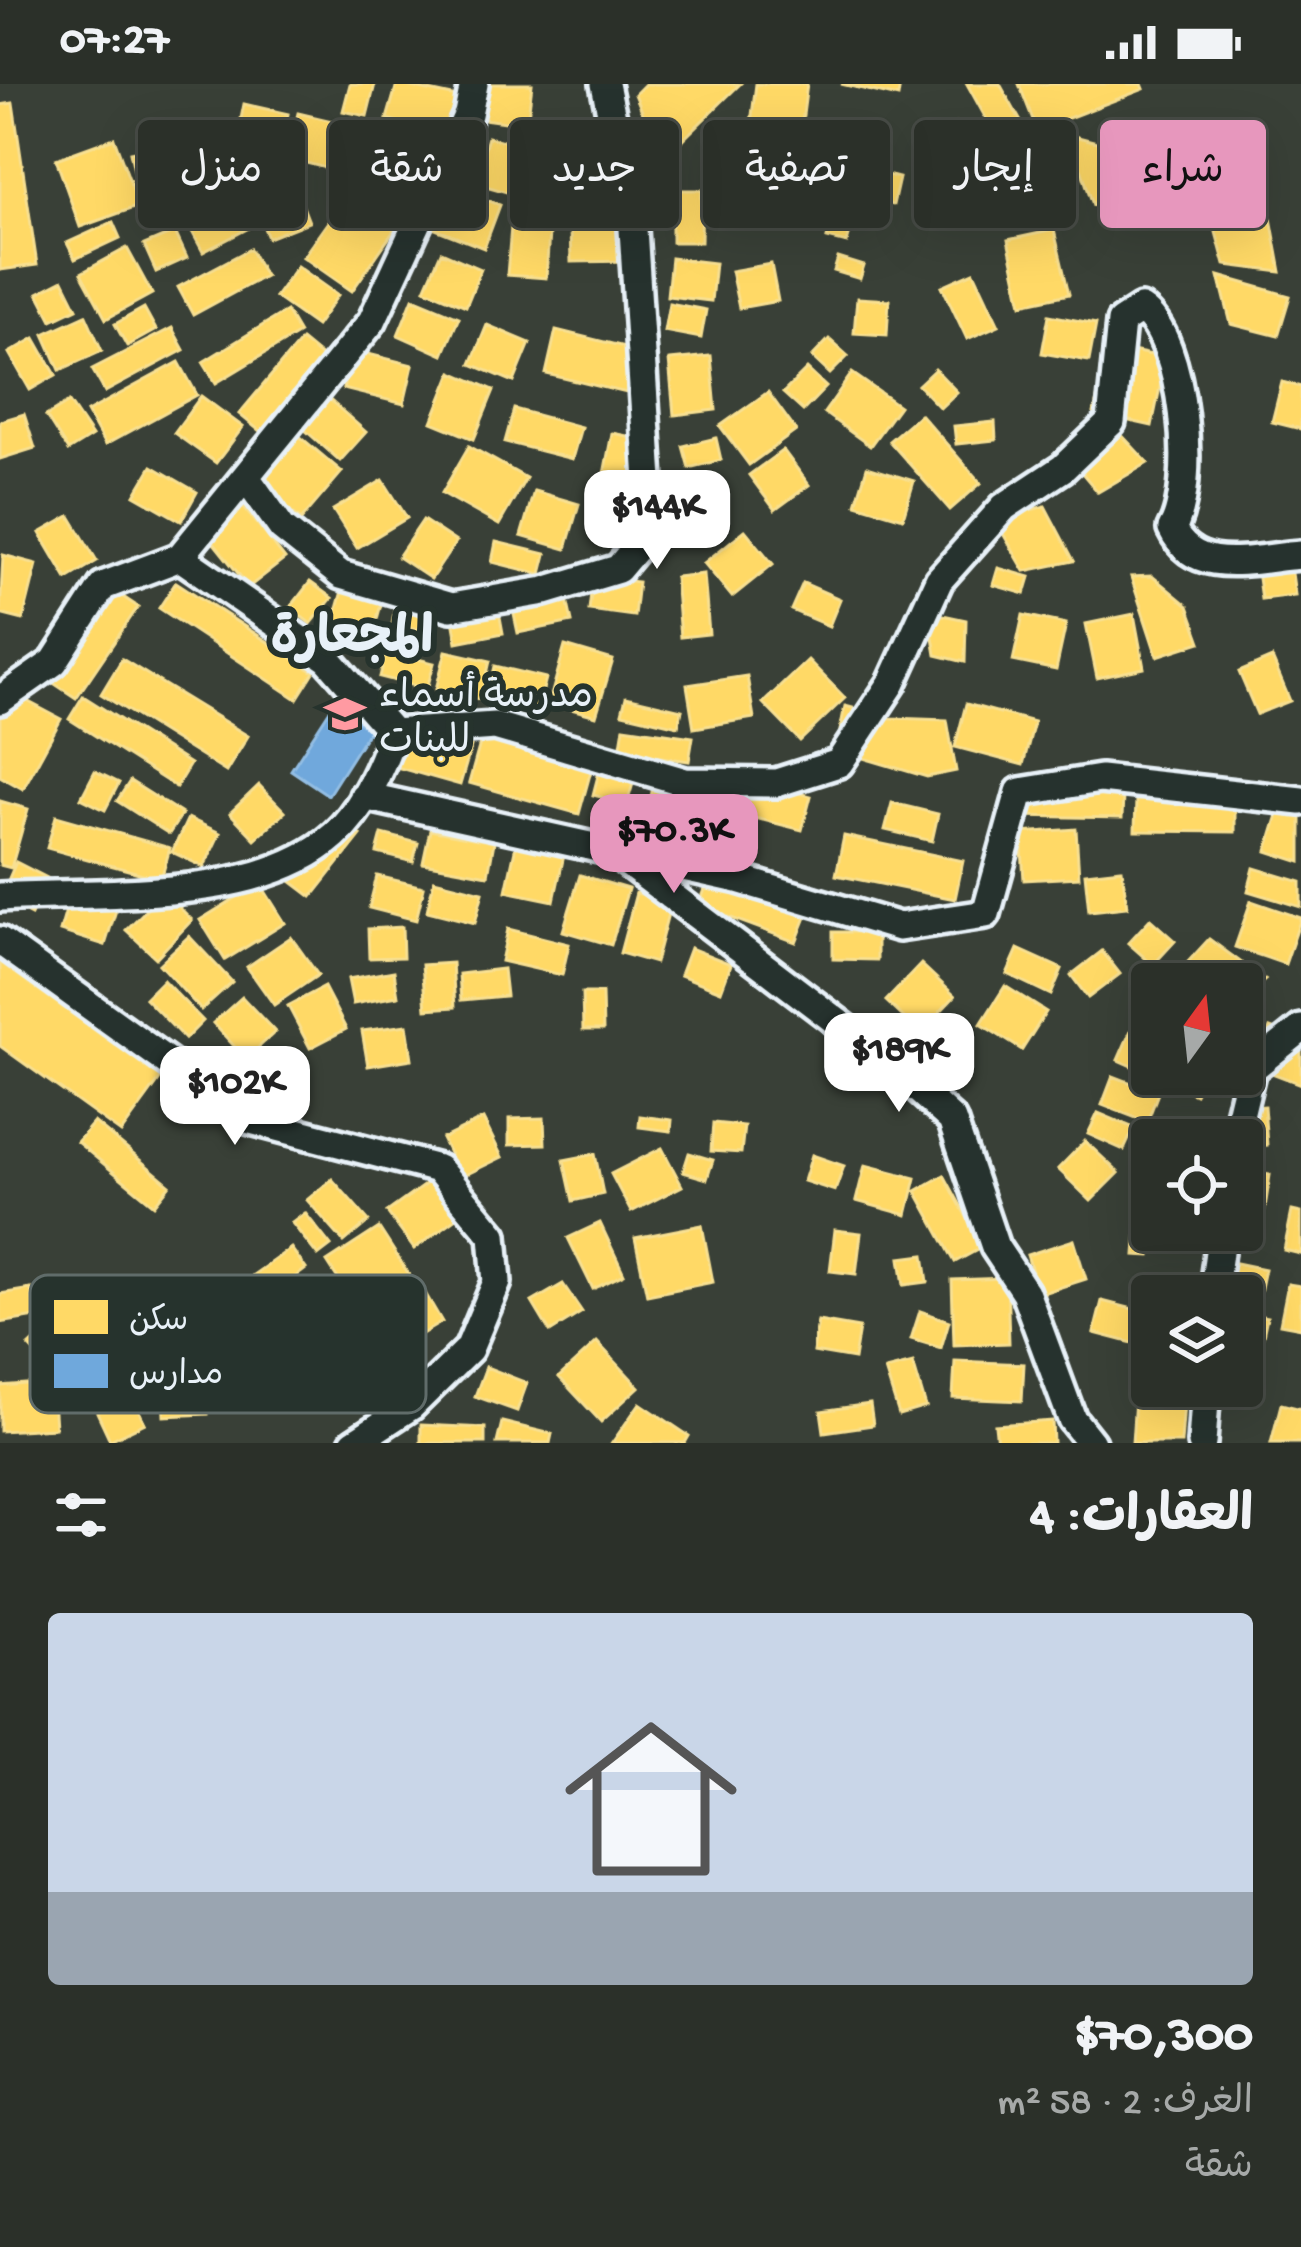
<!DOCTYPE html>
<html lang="ar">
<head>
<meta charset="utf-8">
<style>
	:root { --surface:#2b3029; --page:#373c35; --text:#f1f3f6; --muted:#a6a9a8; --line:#474b46; --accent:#e797bd }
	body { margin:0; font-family:"Gochi Hand","Playpen Sans Arabic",sans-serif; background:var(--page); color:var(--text); direction:rtl; height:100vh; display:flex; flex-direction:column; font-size:45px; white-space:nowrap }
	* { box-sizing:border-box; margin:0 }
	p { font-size:39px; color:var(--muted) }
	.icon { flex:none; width:66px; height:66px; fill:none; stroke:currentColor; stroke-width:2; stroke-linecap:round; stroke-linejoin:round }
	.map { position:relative; height:1359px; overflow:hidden; direction:ltr }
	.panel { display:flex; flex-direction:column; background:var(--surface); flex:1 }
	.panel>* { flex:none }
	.guide { position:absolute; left:36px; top:36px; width:1230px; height:108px; direction:rtl; display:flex; gap:24px }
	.needle { width:78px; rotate:15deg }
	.controls { position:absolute; left:1131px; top:879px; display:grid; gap:24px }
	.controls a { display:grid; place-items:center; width:132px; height:132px; border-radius:12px; background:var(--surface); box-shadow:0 12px 48px #0002,0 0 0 3px var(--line); font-size:60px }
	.price { position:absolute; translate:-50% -102px; padding:0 27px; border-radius:24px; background:#fff; color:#222; font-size:39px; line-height:78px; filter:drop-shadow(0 3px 6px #0008) }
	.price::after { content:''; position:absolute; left:50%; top:72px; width:36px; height:27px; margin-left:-18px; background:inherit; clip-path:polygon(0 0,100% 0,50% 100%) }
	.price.on { background:var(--accent); color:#111 }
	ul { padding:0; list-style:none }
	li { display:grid; align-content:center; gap:24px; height:636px; padding:0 48px }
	li span { display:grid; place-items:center; height:372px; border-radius:12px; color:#555 }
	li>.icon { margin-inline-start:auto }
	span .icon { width:216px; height:216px; fill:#fffc; stroke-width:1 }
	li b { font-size:51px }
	h2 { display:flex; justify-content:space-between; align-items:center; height:144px; padding:0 48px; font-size:51px }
	.chip { padding:0 42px; border-radius:12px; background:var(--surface); box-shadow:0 12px 48px #0002,0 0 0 3px var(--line); font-size:42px; line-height:108px }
	.chip.on { background:var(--accent); color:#111 }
	.status { display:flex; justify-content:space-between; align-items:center; height:84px; padding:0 60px; background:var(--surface); direction:ltr }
	.status svg { height:33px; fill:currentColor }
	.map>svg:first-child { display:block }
</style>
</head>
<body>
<div class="status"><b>07:27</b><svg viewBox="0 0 49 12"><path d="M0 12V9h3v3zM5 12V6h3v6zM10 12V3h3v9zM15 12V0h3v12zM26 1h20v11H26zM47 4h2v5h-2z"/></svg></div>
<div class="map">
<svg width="1301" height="1359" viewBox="0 0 1301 1359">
	<rect width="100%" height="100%" fill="#394037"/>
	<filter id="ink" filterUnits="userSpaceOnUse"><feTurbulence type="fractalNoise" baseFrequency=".00833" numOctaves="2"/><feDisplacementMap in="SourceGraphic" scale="24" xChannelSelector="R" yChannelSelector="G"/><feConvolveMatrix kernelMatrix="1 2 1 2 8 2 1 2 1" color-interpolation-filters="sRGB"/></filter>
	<g filter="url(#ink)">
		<!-- homes -->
		<path fill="#ffd966" stroke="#f8e092" stroke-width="3" d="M350,0H375L367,32L343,27Z
			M397,0L461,14L451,53L387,35Z
			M488,0H532L527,41L483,35Z
			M645,0H740L662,76L635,10Z
			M756,0H807L800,54L750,47Z
			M841,0H900L898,13Z
			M967,0H1000L1025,45L1000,60Z
			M1019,0H1142L1144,5L1037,46Z
			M13,19L37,181L0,186V21Z
			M244,20L288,30L276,88L232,79Z
			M298,29L341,39L329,85L287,74Z
			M958,39L986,40L984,112L956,111Z
			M1118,45L1172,62L1184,119L1153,139L1093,121L1070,51L1124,65Z
			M369,51L401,64L384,109L352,97Z
			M488,53L530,64L517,111L475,99Z
			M114,54L139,122L80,143L56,75Z
			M202,54L210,96L139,110L130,68Z
			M1031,67L1048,136L1011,145L994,76Z
			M825,74L853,82L844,113L816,104Z
			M863,85L899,94L893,121L857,112Z
			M228,101L251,143L203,168L181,127Z
			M451,102L500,121L484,164L435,145Z
			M672,106H702L701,158H672Z
			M297,107L309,138L268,154L256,123Z
			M347,111L395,145L352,207L303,173Z
			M633,112L634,177L571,178L569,114Z
			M1208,119L1271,134L1281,188L1225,181Z
			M512,131L550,133L546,194L507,191Z
			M833,132L853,137L847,159L827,154Z
			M113,138L120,154L75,175L67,159Z
			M1054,146L1069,210L1022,220L1008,156Z
			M175,148L187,174L156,188L144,161Z
			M127,164L152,210L106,235L81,189Z
			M250,165L265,192L193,231L178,203Z
			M441,168L481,185L466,222L425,205Z
			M671,174L715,179L711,217L667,212Z
			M838,174L864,182L860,195L834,187Z
			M771,180L778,217L739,224L731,187Z
			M297,182L338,211L316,242L275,213Z
			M974,188L999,241L967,255L942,202Z
			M1219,192L1290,212L1278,252L1231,240Z
			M63,196L77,224L52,236L38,209Z
			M413,214L459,233L443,271L398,251Z
			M857,214L889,216L887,251L854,249Z
			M669,219L706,226L701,254L664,247Z
			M144,224L156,246L127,262L115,240Z
			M286,227L299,249L216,299L203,278Z
			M86,231L102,267L60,286L44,250Z
			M1049,231L1096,240L1089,277L1042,269Z
			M487,241L530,259L514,298L471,280Z
			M172,244L184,266L105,308L92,285Z
			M556,246L641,267L631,310L546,290Z
			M35,254L56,291L30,306L9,269Z
			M829,255L848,272L830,290L812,273Z
			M301,256L329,279L267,353L239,330Z
			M1108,262L1166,274L1152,342L1094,329Z
			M352,266L413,281L404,320L343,305Z
			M711,272L716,326L674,331L669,276Z
			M179,278L197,311L105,361L87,328Z
			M807,285L826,303L803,327L783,309Z
			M935,285L957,308L940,324L918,301Z
			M452,288L494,306L474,355L432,338Z
			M852,289L899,322L870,362L824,329Z
			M1282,298L1301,303V345L1272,338Z
			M768,308L796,347L749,381L720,342Z
			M323,310L366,348L340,377L297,339Z
			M201,312L243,343L216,379L174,349Z
			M69,318L92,352L68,367L46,332Z
			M514,325L581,343L572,375L505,358Z
			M24,330L35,364L0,375V337Z
			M920,330L981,399L950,426L889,357Z
			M995,338L996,356L956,360L954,342Z
			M1117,346L1148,379L1098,408L1066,370Z
			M612,349L652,357L640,423L599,416Z
			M298,351L342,388L301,436L257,399Z
			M716,354L721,376L689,384L683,362Z
			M469,362L526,394L499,441L442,409Z
			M783,366L809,401L775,426L749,391Z
			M152,382L197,408L181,437L135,411Z
			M867,383L914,397L903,434L856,420Z
			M383,396L407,434L357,464L333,426Z
			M665,397L715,401L710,454L661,450Z
			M534,407L579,420L566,465L521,452Z
			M237,414L285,475L249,503L201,443Z
			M1045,422L1074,477L1025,487L995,436Z
			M70,432L97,477L67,495L40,449Z
			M423,436L456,458L431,495L398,473Z
			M745,446L773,480L732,513L704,479Z
			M496,458L546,470L541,490L492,478Z
			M3,471L37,480L23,536L0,530Z
			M1290,475L1295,511L1261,515L1256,480Z
			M998,484L1030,493L1025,510L993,501Z
			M704,490L709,550L680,553L675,493Z
			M1152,492L1188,522L1201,558L1157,572L1131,493Z
			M593,493L638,498L634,532L589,526Z
			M176,498L314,588L297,615L159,524Z
			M310,498L332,514L311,540L290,524Z
			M102,499L138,523L76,614L40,590Z
			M803,499L840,515L829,542L791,526Z
			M564,501L572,538L518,549L510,512Z
			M398,502L437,509L431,547L392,541Z
			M342,507L382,517L369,564L329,553Z
			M498,522L503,549L457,558L452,530Z
			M929,528L966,536L965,578L936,571Z
			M1134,530L1144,584L1097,594L1086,540Z
			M1023,531L1066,540L1056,586L1013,577Z
			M565,562L613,576L596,632L549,619Z
			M386,567L434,579L427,605L380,593Z
			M446,567L490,577L481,616L436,605Z
			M1272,574L1290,617L1257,630L1239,588Z
			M122,575L248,652L226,688L101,610Z
			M808,576L845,614L800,657L763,619Z
			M495,582L546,594L538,625L488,613Z
			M747,592L754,634L694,644L687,601Z
			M6,606L61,635L23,705L0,692V617Z
			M83,612L190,680L176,703L69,635Z
			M626,613L682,626L678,642L622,629Z
			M966,620L1034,638L1023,681L955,663Z
			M845,622L891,634L947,636L956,687L927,693L836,666Z
			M624,643L693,653L689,677L620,667Z
			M407,645L471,663L460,701L396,683Z
			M482,652L592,683L579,730L469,699Z
			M601,680L636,689L627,720L593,711Z
			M95,687L119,699L105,726L81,714Z
			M130,697L182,730L169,750L117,717Z
			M752,697L811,712L802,746L743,731Z
			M654,700L688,710L678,749L644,740Z
			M259,701L285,728L255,755L230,729Z
			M706,705L741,712L734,745L699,738Z
			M1015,710L1123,712L1122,734L1015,732Z
			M1136,715L1235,716V748L1135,747Z
			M0,717L28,725L11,784L0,781Z
			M892,719L938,730L932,757L885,746Z
			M1281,721L1301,727V778L1267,767Z
			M337,731L361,751L312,813L287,794Z
			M56,732L170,764L161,795L47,764Z
			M188,734L220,749L204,783L172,768Z
			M1076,745L1079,793L1024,796L1021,749Z
			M430,746L494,758L488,791L423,779Z
			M382,750L418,759L413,778L377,769Z
			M844,752L963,777L955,815L836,791Z
			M516,761L564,771L554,817L506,807Z
			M16,778L49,795L31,831L0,815Z
			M1254,784L1301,798V823L1248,807Z
			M1122,785L1127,823L1089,827L1085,789Z
			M580,791L628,805L611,861L563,847Z
			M710,791L808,828L796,858L699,822Z
			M377,792L424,803L416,836L369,824Z
			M434,796L483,808L475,839L427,827Z
			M260,799L285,839L225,876L200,836Z
			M164,808L192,836L156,874L126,846Z
			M71,809L117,823L105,861L60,847Z
			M636,809L671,818L655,879L620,869Z
			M1251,817L1301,834L1285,880L1235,863Z
			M1150,835L1175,857L1153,881L1128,859Z
			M402,843L403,873L369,874L368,845Z
			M508,845L569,860L562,891L501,877Z
			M833,848H877V876L833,875Z
			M189,852L232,898L201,926L159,880Z
			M291,853L318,891L274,921L247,883Z
			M1209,855L1265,896L1242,915V900H1190L1176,891Z
			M690,864L731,880L721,907L680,891Z
			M1018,865L1062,885L1051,911L1007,890Z
			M1102,867L1120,890L1088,914L1071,891Z
			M0,878L161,994L121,1049L0,962Z
			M452,879L455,923L426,925L422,881Z
			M921,880L955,912L920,949L886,917Z
			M503,885L506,912L461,916L459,890Z
			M394,887L398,912L353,920L348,895Z
			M163,896L203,937L185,955L145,914Z
			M1005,902L1046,928L1022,966L981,940Z
			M324,903L346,945L310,964L288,922Z
			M582,909H602L603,946H583Z
			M242,913L275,948L246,975L213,939Z
			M407,941L412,975L368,982L362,947Z
			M1132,944L1152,952V990H1204L1195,1010L1118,976Z
			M1270,944L1301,955V1000L1256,983Z
			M867,952L898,986L879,1004L847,969Z
			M1113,992L1158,1009L1147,1038L1102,1021Z
			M1264,1022L1267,1061L1242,1063L1230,1056L1227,1025Z
			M1098,1029L1134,1044L1124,1066L1088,1050Z
			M640,1032L672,1036L671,1047L639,1043Z
			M544,1034L545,1060L509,1061V1035Z
			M483,1035L502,1073L461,1093L442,1055Z
			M94,1038L170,1101L154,1121L77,1058Z
			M713,1039L744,1042L741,1069L711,1067Z
			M1085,1057L1119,1089L1091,1117L1058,1085Z
			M662,1064L682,1102L631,1128L611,1090Z
			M689,1069L713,1076L707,1095L683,1088Z
			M595,1070L603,1110L573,1117L564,1076Z
			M812,1071L844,1082L835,1107L804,1097Z
			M865,1081L916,1094L907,1131L856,1117Z
			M1242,1087L1270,1091L1264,1131L1242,1127Z
			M944,1091L983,1163L955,1178L916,1107Z
			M332,1095L369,1137L344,1158L307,1116Z
			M430,1097L457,1134L414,1165L387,1128Z
			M1139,1116L1152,1118L1150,1172L1135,1171Z
			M1292,1127L1301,1129V1170L1284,1166Z
			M305,1129L331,1162L318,1172L292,1139Z
			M600,1139L624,1190L593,1205L568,1154Z
			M702,1141L713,1198L647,1211L635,1154Z
			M379,1144L410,1192L358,1226L327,1178Z
			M835,1146L861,1149L856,1190L830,1187Z
			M1074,1156L1086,1195L1039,1210L1027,1171Z
			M291,1164L306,1185L269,1213L253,1191Z
			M924,1171L928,1198L904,1201L900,1174Z
			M1222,1176L1265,1185L1258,1218L1215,1209Z
			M1007,1194L1009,1259L954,1261L952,1196Z
			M563,1200L582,1228L550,1248L532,1218Z
			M1288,1200L1301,1202V1244L1280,1240Z
			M421,1202L442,1238L400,1263L378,1227Z
			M31,1205L36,1233L0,1239V1210Z
			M1102,1217L1152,1230V1264L1094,1249Z
			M920,1227L949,1237L941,1264L911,1255Z
			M1242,1228L1267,1233L1252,1303L1242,1300Z
			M818,1237L859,1244L854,1275L813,1268Z
			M52,1241L81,1270L58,1292L29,1262Z
			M597,1258L639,1303L601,1338L559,1293Z
			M955,1277L1024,1280L1022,1317L953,1314Z
			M913,1279L926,1323L899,1331L885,1286Z
			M486,1283L527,1299L517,1327L475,1312Z
			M207,1287L208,1330L164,1332L162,1289Z
			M52,1298L55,1344L0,1347V1302Z
			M1136,1300L1185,1304L1181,1359H1132Z
			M130,1309L145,1339L110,1356L96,1326Z
			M640,1319L689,1352L685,1359H612Z
			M870,1320L873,1341L824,1348L821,1327Z
			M1281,1320L1301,1325V1359H1271Z
			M1052,1337L1053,1359H997L995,1341Z
			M502,1338L552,1350L550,1359H497Z
			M421,1341L485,1344V1359H421Z"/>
		<!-- schools -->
		<path fill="#6fa8dc" stroke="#93bee4" stroke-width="3" d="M333,621L370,645L328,711L291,686Z"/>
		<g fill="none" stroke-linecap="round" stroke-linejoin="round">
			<!-- street casing -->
			<g stroke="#e8f1f8" stroke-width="36">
				<path id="street" d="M246,393L282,444L341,491L451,523L545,507L618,485L645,453L650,412L632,129L605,0
					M180,473L328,575L393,649
					M0,616L54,578L103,502L180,473L372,237L468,30L474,0
					M393,649L495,642L685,698L776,699L839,679L892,599L939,496L1004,423L1063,384L1111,338L1121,238L1141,225C1185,253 1197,403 1172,445C1195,494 1254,474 1301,471
					M364,712L738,795L899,843L986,830L1020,708L1100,695L1301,717
					M623,775L878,969L952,1036L995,1163L1025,1208L1072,1335L1091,1359
					M0,813C97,807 247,819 326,758C360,733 380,687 393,649
					M0,857L247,1035L438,1085L493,1151L497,1198L469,1265L411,1322L354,1359
					M1234,1056L1251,985L1301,945
					M1213,1212L1222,1146
					M1202,1359L1206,1302"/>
			</g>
			<!-- street -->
			<use href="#street" stroke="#26332d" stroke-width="27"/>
		</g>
	</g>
	<!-- icons -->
	<defs>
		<g id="school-bare" transform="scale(3.24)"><path d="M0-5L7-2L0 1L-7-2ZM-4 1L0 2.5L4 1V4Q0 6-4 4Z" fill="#ff9aa2" stroke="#26332d" stroke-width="2.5" paint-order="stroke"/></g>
	</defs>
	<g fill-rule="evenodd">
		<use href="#school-bare" x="345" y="630"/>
	</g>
	<g text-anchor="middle" stroke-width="12" stroke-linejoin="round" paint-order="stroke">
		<!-- poi labels -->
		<g font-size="39" fill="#e8f1f8" stroke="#26332d" text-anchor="start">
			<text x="379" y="622">مدرسة أسماء<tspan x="379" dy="45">للبنات</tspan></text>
		</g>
		<!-- district labels -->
		<g font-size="51" font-weight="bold" fill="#e8f1f8" stroke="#26332d">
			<text x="352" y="567">المجعارة</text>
		</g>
	</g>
	<!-- legend -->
	<rect x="30" y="1191" width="396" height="138" rx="18" fill="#26332d" stroke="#606c6a" stroke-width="3"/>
	<rect x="54" y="1216" width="54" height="34" fill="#ffd966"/>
	<rect x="54" y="1270" width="54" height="34" fill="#6fa8dc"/>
	<g font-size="33" fill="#e8f1f8">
		<text x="129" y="1245">سكن</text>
		<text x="129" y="1299">مدارس</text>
	</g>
</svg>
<div class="controls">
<a><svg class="needle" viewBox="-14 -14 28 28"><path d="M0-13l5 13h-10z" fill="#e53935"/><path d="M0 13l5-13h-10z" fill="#a6a9a8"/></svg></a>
<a><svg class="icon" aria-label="locate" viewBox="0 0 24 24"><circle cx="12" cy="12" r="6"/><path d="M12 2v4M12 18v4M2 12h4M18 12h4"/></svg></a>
<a><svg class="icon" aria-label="layers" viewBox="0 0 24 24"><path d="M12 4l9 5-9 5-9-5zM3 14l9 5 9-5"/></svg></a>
</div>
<b class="price" style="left:657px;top:488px">$144K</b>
<b class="price on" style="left:674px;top:812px">$70.3K</b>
<b class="price" style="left:899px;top:1031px">$189K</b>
<b class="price" style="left:235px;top:1064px">$102K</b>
<div class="guide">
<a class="chip on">شراء</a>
<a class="chip">إيجار</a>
<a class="chip">تصفية</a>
<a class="chip">جديد</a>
<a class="chip">شقة</a>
<a class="chip">منزل</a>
</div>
</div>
<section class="panel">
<h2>العقارات: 4<svg class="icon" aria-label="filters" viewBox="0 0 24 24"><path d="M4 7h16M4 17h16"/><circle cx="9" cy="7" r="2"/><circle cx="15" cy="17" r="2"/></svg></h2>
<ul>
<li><span style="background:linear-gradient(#c9d6e8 75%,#9aa5b1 0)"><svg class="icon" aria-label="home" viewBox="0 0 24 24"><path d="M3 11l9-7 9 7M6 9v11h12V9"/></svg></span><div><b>$70,300</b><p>الغرف: 2 · 58 m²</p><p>شقة</p></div></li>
</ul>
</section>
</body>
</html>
